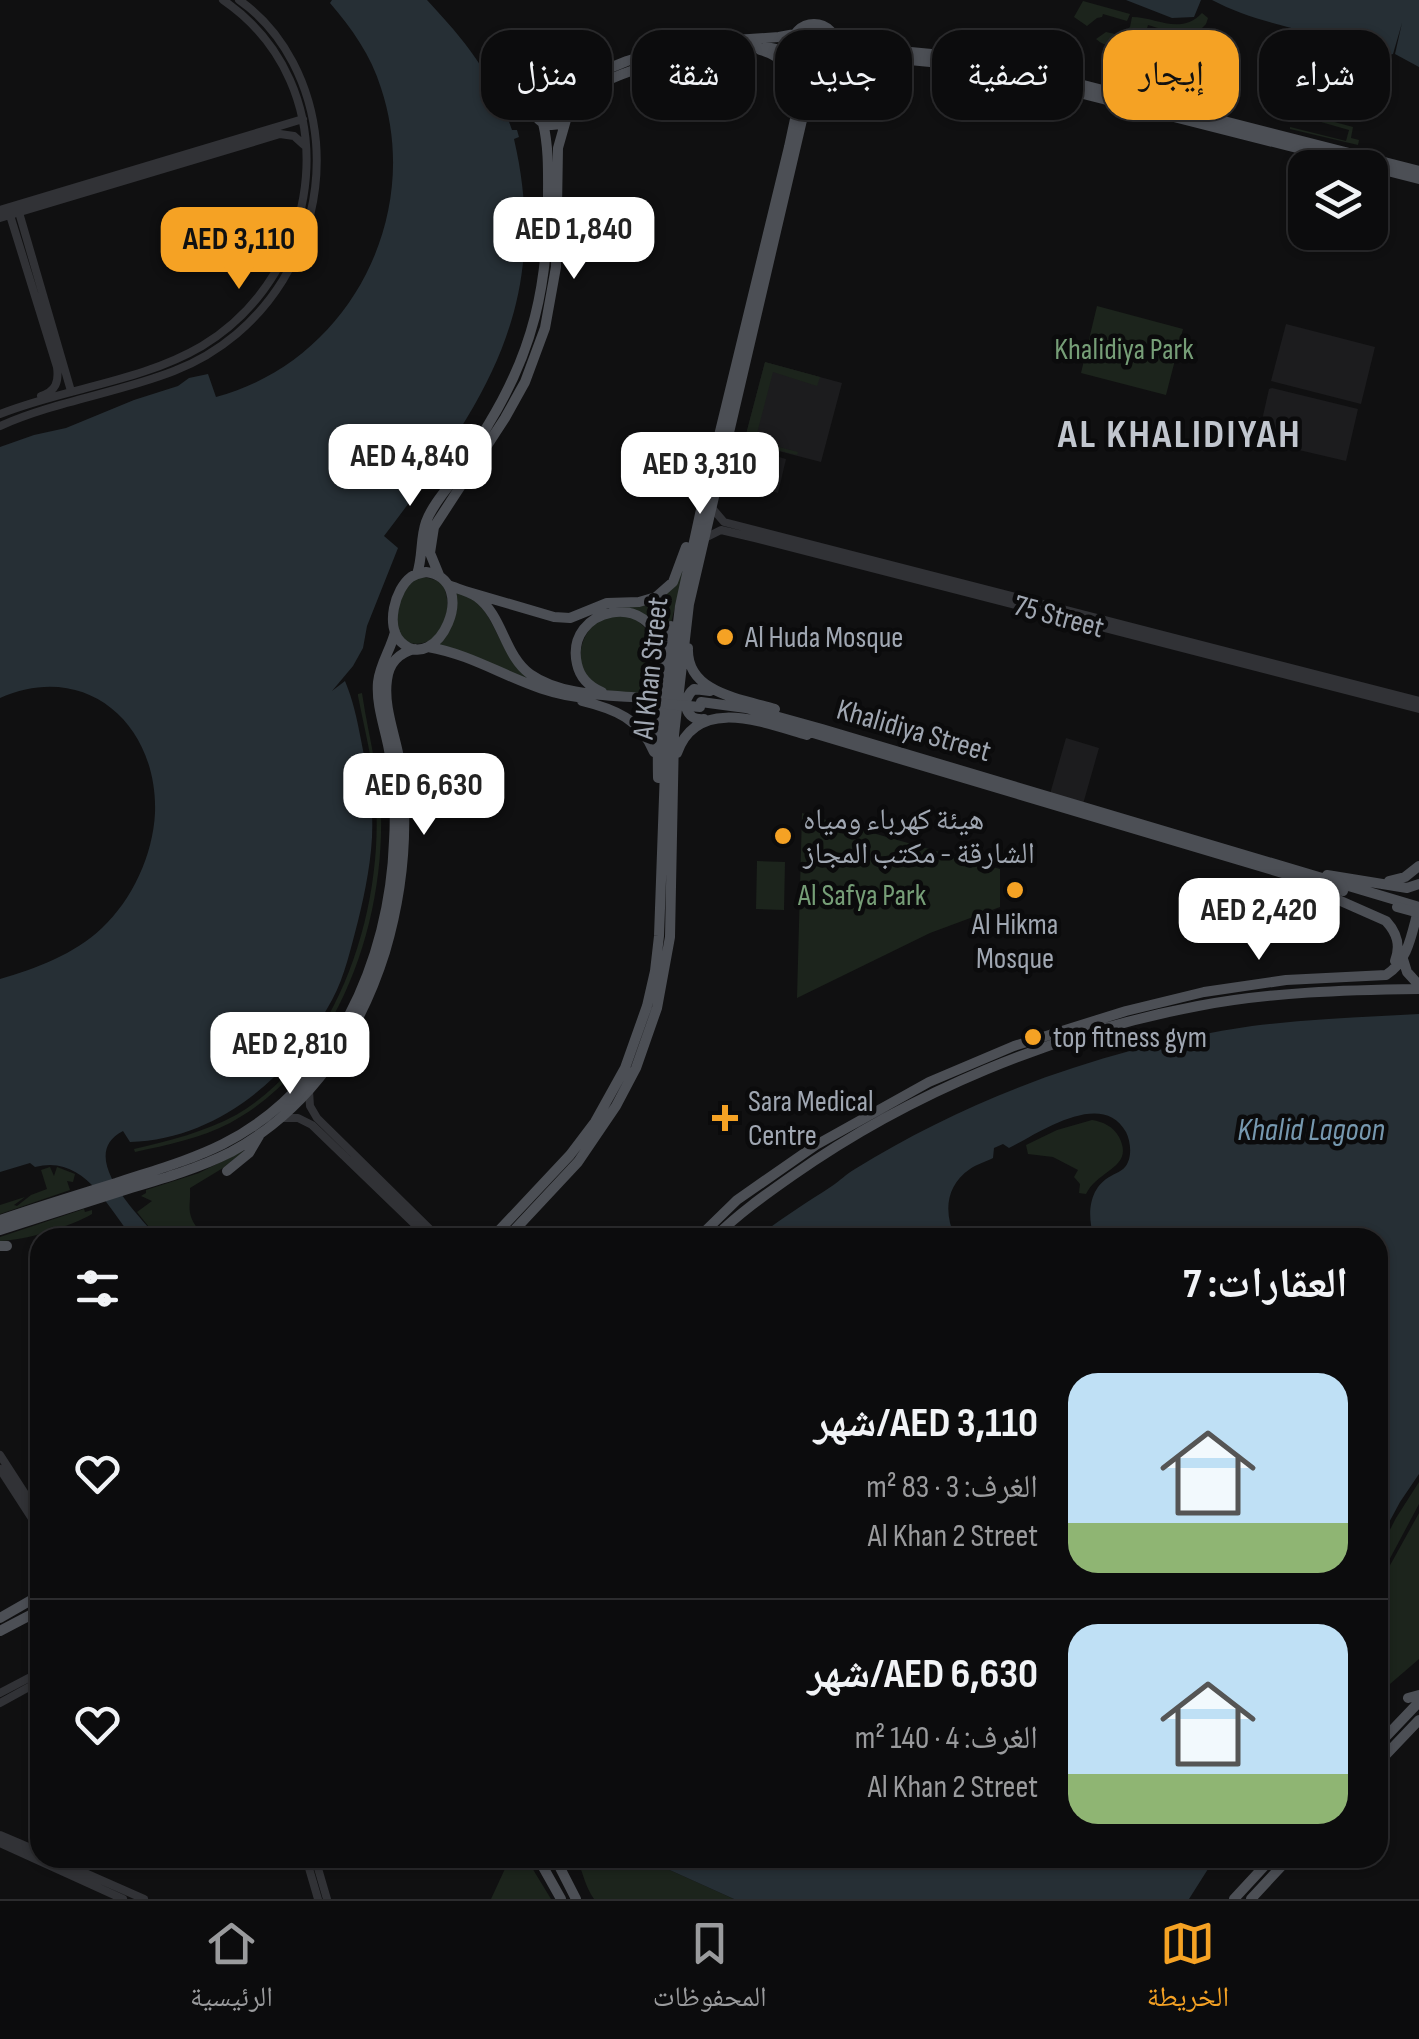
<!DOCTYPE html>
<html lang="ar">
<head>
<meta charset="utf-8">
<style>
	:root { --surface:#0c0c0d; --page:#151516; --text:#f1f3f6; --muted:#9a9b9d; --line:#2c2c2e; --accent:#f5a224 }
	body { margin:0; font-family:"Sofia Sans Condensed","Noto Naskh Arabic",sans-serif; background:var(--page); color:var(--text); direction:rtl; height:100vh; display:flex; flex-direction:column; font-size:38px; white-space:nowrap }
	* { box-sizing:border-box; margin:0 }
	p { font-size:32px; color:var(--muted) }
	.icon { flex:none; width:55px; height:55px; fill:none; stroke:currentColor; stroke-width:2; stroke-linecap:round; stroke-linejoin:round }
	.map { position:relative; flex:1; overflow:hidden; direction:ltr }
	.panel { position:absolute; left:30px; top:1228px; width:1358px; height:640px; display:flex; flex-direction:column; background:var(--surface); border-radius:30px; box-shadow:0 2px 8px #0004,0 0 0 2px var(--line); direction:rtl }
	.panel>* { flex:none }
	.hud { position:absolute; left:30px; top:30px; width:1360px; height:90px; direction:rtl; display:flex; gap:20px }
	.controls { position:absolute; left:1288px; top:150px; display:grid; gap:20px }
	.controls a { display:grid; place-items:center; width:100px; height:100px; border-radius:20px; background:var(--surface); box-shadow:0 2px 8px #0004,0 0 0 2px var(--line); font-size:50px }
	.price { position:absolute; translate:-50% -85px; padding:0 22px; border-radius:20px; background:#fff; color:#222; font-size:32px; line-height:65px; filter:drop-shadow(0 2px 5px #0008) }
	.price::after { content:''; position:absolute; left:50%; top:60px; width:30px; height:22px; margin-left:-15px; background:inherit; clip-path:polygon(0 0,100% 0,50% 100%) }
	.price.on { background:var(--accent); color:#111 }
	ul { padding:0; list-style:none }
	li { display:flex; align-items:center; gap:30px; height:250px; padding:0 40px }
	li+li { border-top:2px solid var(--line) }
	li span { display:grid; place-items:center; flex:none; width:280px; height:200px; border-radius:30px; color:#555 }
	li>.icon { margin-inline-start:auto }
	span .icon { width:120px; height:120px; fill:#fffc; stroke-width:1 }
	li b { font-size:42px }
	h2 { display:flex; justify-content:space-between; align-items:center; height:120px; padding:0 40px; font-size:42px }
	.tag { padding:0 35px; border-radius:30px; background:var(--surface); box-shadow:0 2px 8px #0004,0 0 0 2px var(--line); font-size:35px; line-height:90px }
	.tag.on { background:var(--accent); color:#111 }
	.tabs { display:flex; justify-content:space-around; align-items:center; height:140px; border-top:2px solid var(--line); background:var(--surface); font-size:28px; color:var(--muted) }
	.tabs a { display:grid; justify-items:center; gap:5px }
	.tabs .on { color:var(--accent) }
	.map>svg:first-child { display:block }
</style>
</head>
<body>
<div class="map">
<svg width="1419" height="1899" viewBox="0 0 1419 1899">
	<rect width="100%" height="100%" fill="#101011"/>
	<!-- built -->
	<path fill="#1c1c1e" d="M1286,324L1375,347L1361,404L1271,381Z
		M765,362L842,383L821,462L744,442Z
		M1272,388L1358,409L1346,461L1260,441L1258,438L1269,389Z
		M737,445L786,459L778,493L725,478L732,447Z
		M1066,738L1099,748L1083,804L1050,794Z"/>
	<!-- green -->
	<path fill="#1c241c" d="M1083,1L1130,14L1127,21L1103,14L1102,17L1097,18L1087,26L1074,17Z
		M1202,13L1208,18L1206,24L1198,32L1195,30L1188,34L1178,28L1174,33L1148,25L1140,52L1132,49L1138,41L1141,30L1133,29C1125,46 1111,52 1096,39L1106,32L1119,35L1130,27L1132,17C1157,17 1180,36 1202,13Z
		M794 47a20 20 0 1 1 40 0a20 20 0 1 1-40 0Z
		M1305,45H1313L1310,55L1321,61L1324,65L1308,61L1294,111L1353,127L1351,138L1359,140L1358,145L1290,129V127L1346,141L1349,130L1300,116L1298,120L1292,118C1299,91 1279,86 1274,65L1280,56L1296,53Z
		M536 106a16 16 0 1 1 32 0a16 16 0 1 1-32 0Z
		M1097,306L1183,329L1166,395L1081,373Z
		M765,362L820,377L817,386L773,372L755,441L798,452L797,455L744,442Z
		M687,559L666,643L663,644L661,635L620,607L648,604Z
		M421,576L442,582C470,646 386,670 399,607C401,594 409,582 421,576Z
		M454,590C493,606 488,624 509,654C519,669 539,679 552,690L437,645Z
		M630,616C664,637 659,659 657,695C641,694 618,696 603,689C573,677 574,637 600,620C608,615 620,616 630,616Z
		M362,693C368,734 379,773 381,814C384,928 336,1066 230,1123C201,1138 167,1145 135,1152L134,1149C168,1141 205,1132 236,1115C337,1056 383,913 376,802C374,765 365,732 358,696V694Z
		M802,813L1000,869V907L930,933L797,998Z
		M757,861L785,862L784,910L756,909Z
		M1092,1120C1103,1122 1113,1126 1119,1137C1135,1168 1098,1169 1086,1194L1079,1193L1080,1184L1074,1177L1078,1170L1053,1157L1028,1154L1026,1145L1057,1130Z
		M245,1150L223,1168L190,1188C191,1206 185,1213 199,1230L194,1237H157L137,1212L152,1201L141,1196L146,1193V1190L199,1173Z
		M50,1167L54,1176L57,1167L75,1174L73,1182L67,1181L70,1190L0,1214V1205L25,1197L14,1205L17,1206L31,1195L47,1189L41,1170Z
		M84,1209L85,1212L92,1210V1214C70,1227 26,1240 0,1241V1237Z
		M1419,1482V1504L1378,1581V1553L1396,1518Z
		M1419,1513V1659L1390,1684L1379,1696L1378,1587Z
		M510,1858H526L551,1899H491Z
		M576,1858H643L734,1899H594C585,1887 583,1871 576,1858Z"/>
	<!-- water -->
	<path fill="#262f35" d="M332,0H427C467,43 492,74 512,130H517L519,137L514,139C553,308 481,408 384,536L398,548L367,626L363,648L353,666L332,691L345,681C353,700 357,719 361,740C366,764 370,790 372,815C374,848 366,889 358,921C351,947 345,976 332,1000C291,1076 219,1139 130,1142L123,1131C76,1155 137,1213 157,1237H132C106,1204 83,1154 35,1167L30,1163L0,1172V979C35,969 75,954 102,928C132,900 153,855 155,813C158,724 86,660 0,698V447L34,435L66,428L134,400L178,386L189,378L208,374L216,397C348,362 424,217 381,88C371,55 352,29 330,3Z
		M1126,0H1201L1194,17L1172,18Z
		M1212,0H1419V67L1395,54L1402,23L1393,54L1384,56C1370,49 1354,46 1339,41C1298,28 1251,21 1212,0Z
		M1419,1014V1474L1400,1502L1378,1543V1238L1094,1237C1087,1216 1088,1188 1111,1176C1118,1172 1125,1170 1128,1162C1132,1153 1130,1140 1126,1132C1102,1088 1037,1134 1009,1148L1003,1144L994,1148L993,1158C985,1162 977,1164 970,1169C945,1186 944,1213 955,1237H758C781,1218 808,1202 832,1186C841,1180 846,1174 855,1169C976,1094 1113,1046 1252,1026C1307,1019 1363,1017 1419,1014Z
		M643,1858H1215L1189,1899H734Z"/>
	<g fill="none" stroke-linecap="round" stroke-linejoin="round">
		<!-- minor -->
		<path stroke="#313236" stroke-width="8" d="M18,209L71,391
			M0,210L303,119
			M9,212L57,367C59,382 56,391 41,396
			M0,218L280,134L294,136L304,145
			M0,414C65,388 141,382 202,346C326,271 348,86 223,0
			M0,426C56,401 118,393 174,371C267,335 324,241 316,142C311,87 285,32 239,0
			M712,508L724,522L1419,701
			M705,538L721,530L755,538L1419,709
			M309,1091L310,1106L317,1118L439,1238
			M281,1118H298L312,1125L429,1238
			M0,1455L40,1517
			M0,1469L40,1531
			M0,1693L40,1672
			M0,1703L40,1681
			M0,1835L40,1852
			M0,1843L123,1899
			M51,1858L144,1899
			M306,1858L318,1899
			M315,1858L327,1899"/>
		<!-- major -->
		<path stroke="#4c4f55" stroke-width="10" d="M791 47a23 23 0 1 1 46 0a23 23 0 1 1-46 0Z
			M836,40L858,47L942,55L1017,68L1419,171
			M760,50C781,55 792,69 798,89
			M551,52C554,73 567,78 586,76
			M833,60L851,56H868L951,64L1001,73L1419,179
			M533 106a19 19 0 1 1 38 0a19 19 0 1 1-38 0Z
			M560,88L627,61L665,49L705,42L779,37L795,34
			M811,97C826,74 849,63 876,61
			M571,107C581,97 590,89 602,83C641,63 754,32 792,55
			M426,572C482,580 437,677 401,642C385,626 395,589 411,577C417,573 421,573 426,572Z
			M417,574C423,557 420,539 426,522C433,503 449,487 460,471C470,456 479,441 488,425C533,352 548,285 548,199C548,174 549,148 543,123
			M439,575L430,553L434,527L505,418L525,382L545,328L556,267L558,148L566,120
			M448,585C458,589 469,591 477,597C503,616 504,655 530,674C561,696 608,695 644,698
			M465,591L554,617L570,618L607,603L639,602L656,597L673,582L686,547
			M428,647C486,657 526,694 588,698
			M688,648C686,693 742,699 775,709
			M602,692C590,687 580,678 577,664C564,607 654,588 661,652
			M582,701C615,709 640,719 654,752
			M701,702L746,708L822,729L1419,907
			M704,719C685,721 680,700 694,689L710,691
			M803,730L1343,891
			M677,753C697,695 765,723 807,735
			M658,778C657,727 659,676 671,626
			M1327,875L1407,888L1419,884
			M1389,881L1405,877L1419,866
			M1309,887L1386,921C1397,933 1401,945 1395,961
			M1403,959L1407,972L1419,985
			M227,1171L249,1153L259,1136
			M0,1220C38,1207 77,1195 116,1183C152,1171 189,1161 223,1144C334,1088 390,960 394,841C396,810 394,780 389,750C385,728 376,705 378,682C380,664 391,649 395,632
			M0,1230C43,1216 87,1202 131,1188C165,1178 199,1168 231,1152C309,1110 359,1035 385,952C403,891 409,826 400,763C396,737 383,707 387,680C389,663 398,653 415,649
			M492,1238L570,1155L595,1122L625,1068L647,1006L655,971L659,936L667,714L680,606L700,514L789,147L801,91L799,65
			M507,1238L578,1162L616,1106L636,1068L657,1008L670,937L674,735L689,604L809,90L814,78L823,68
			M698,1238L737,1200L816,1145L929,1082L1014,1046L1126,1011L1204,992L1286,980L1386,975C1409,961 1412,931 1419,907
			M714,1238C738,1214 765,1195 792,1176C911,1092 1055,1033 1198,1006C1271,992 1345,990 1419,989
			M0,1246H7
			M0,1618L40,1595
			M0,1631L40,1610
			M1408,1698L1419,1695
			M1378,1745L1419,1702
			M1378,1763L1419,1720
			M538,1858L561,1899
			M555,1858L576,1899
			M1234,1899L1272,1858
			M1251,1899L1289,1858"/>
		<!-- major-bridge -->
		<path stroke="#4c4f55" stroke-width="10" d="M643,702L700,707
			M1397,907L1419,913"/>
	</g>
	<!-- markers -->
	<g fill="#f5a224" stroke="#0b0b0c" stroke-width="4">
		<circle cx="725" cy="637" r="10"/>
		<circle cx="783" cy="836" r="10"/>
		<circle cx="1015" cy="890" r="10"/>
		<circle cx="1033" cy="1037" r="10"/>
		<path d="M720 1103h10v10h10v10h-10v10h-10v-10h-10v-10h10z"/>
	</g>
	<g text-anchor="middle" stroke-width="9" stroke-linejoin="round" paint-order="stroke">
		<!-- park labels -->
		<g font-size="30" fill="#769e77" stroke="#0b0b0c">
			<text x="1124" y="359">Khalidiya Park</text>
			<text x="862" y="905">Al Safya Park</text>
		</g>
		<!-- street labels -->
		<g font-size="30" fill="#a0a7b2" stroke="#0b0b0c">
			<text transform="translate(1059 616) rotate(15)" y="10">75 Street</text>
			<text transform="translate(650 668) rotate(-84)" y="10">Al Khan Street</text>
			<text transform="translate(914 730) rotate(16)" y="10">Khalidiya Street</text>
		</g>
		<!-- poi labels -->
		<g font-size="30" fill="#a0a7b2" stroke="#0b0b0c" text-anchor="start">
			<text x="745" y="647">Al Huda Mosque</text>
			<text x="803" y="829">هيئة كهرباء ومياه<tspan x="803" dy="34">الشارقة - مكتب المجاز</tspan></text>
			<text x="1015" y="934" text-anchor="middle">Al Hikma<tspan x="1015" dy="34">Mosque</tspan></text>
			<text x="1053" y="1047">top fitness gym</text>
			<text x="748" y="1111">Sara Medical<tspan x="748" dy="34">Centre</tspan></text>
		</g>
		<!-- water labels -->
		<g font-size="32" font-style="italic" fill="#7698af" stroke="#0b0b0c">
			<text x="1311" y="1140">Khalid Lagoon</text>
		</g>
		<!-- district labels -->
		<g font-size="40" font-weight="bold" letter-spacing="2.5" fill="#c1c6ce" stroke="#0b0b0c">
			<text x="1180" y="447">AL KHALIDIYAH</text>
		</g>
	</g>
</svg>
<div class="controls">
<a><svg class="icon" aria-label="layers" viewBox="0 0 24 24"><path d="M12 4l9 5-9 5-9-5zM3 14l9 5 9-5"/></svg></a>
</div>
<b class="price" style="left:574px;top:282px">AED 1,840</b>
<b class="price on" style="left:239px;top:292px">AED 3,110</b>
<b class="price" style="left:410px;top:509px">AED 4,840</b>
<b class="price" style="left:700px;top:517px">AED 3,310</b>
<b class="price" style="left:424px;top:838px">AED 6,630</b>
<b class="price" style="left:1259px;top:963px">AED 2,420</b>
<b class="price" style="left:290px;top:1097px">AED 2,810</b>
<div class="hud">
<a class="tag">شراء</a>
<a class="tag on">إيجار</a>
<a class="tag">تصفية</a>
<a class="tag">جديد</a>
<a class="tag">شقة</a>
<a class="tag">منزل</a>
</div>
<section class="panel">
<h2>العقارات: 7<svg class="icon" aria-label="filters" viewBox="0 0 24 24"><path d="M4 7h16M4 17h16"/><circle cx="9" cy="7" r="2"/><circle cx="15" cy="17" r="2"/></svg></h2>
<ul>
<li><span style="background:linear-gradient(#bfe0f5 75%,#8fb573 0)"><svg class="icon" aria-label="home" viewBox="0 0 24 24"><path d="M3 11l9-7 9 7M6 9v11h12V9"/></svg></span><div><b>AED 3,110/شهر</b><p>الغرف: 3 · 83 m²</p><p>Al Khan 2 Street</p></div><svg class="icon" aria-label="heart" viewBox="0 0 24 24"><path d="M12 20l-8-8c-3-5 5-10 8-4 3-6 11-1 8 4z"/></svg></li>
<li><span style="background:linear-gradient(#bfe0f5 75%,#8fb573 0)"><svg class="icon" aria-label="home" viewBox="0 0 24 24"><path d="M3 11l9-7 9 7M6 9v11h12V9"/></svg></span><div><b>AED 6,630/شهر</b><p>الغرف: 4 · 140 m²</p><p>Al Khan 2 Street</p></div><svg class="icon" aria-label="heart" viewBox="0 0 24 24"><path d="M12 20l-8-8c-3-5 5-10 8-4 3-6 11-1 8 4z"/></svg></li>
</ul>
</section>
</div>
<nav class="tabs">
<a class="on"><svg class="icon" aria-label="map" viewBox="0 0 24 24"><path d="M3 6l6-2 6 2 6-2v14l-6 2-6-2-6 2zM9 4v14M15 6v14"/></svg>الخريطة</a>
<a><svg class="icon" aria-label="saved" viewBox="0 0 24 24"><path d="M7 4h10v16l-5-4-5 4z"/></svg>المحفوظات</a>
<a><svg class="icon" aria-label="home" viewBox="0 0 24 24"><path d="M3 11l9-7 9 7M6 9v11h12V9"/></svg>الرئيسية</a>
</nav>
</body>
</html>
